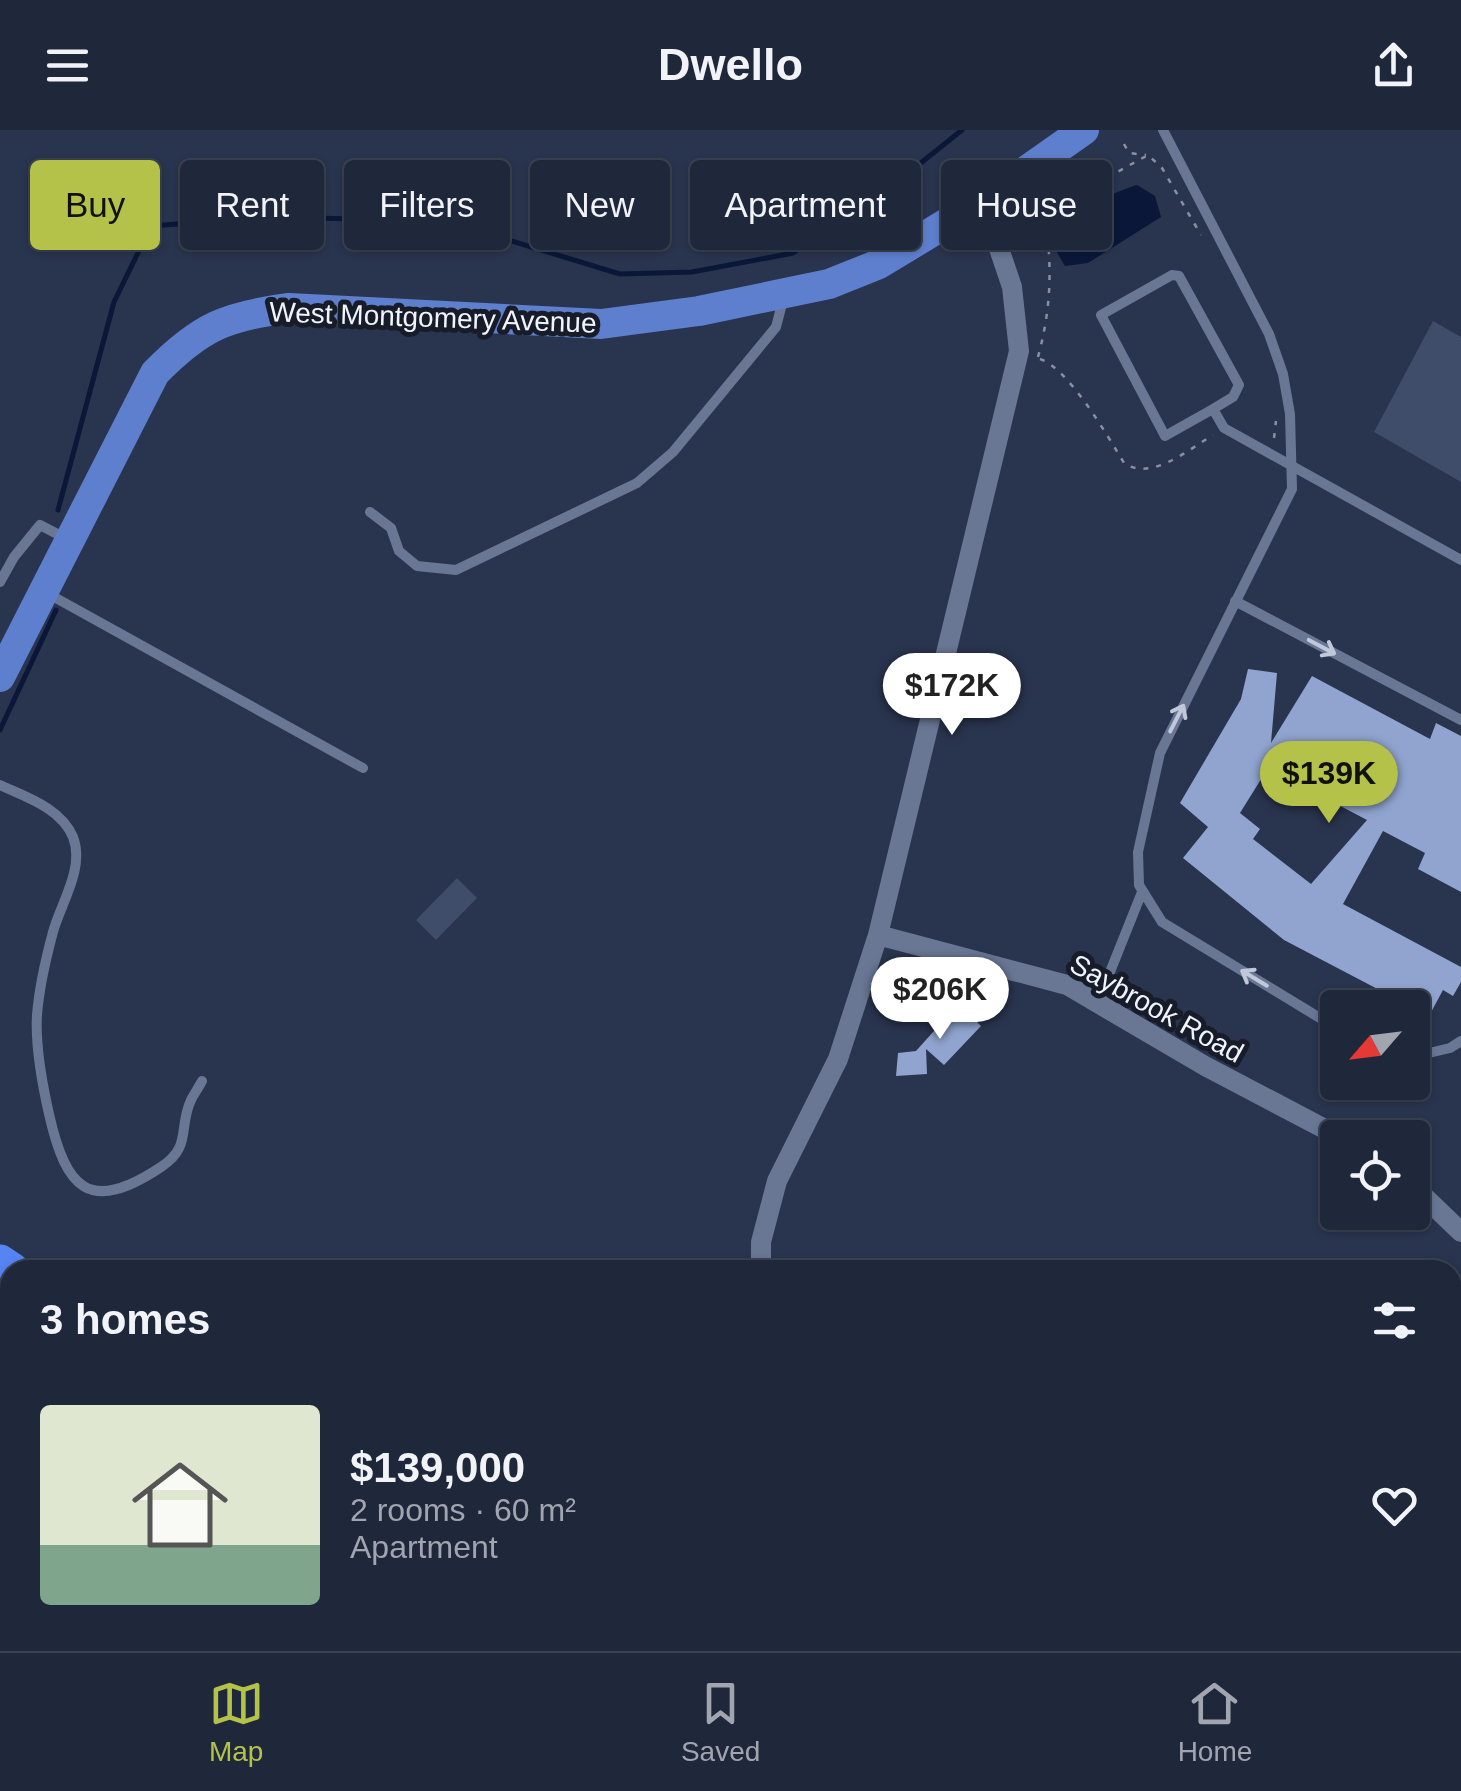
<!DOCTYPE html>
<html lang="en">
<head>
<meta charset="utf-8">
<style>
	:root { --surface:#1f273a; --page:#2c3345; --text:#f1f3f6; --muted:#a1a5af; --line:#3c4454; --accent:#b5c249 }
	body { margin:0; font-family:Helvetica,sans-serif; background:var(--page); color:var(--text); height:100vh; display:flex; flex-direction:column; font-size:38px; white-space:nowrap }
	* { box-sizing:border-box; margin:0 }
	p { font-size:32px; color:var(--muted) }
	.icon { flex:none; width:55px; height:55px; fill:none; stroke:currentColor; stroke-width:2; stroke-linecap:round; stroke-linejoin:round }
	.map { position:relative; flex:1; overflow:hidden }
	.side { position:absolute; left:0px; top:1130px; width:1462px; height:392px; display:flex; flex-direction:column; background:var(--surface); border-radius:30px 30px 0 0; box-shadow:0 2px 8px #0004,0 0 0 2px var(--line) }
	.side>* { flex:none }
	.guide { position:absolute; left:30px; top:30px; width:1402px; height:90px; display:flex; gap:20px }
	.needle { width:65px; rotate:242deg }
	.fabs { position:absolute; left:1320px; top:860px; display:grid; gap:20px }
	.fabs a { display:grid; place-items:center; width:110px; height:110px; border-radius:10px; background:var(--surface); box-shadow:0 2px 8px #0004,0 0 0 2px var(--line); font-size:50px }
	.price { position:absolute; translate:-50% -85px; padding:0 22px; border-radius:35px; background:#fff; color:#222; font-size:32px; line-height:65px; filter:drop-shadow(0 2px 5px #0008) }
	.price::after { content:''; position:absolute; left:50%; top:60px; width:30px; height:22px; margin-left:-15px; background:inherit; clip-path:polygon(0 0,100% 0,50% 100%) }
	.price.current { background:var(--accent); color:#111 }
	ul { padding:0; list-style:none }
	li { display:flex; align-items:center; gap:30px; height:250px; padding:0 40px }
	li span { display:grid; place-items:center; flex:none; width:280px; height:200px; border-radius:10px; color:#555 }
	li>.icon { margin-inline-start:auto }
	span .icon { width:120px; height:120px; fill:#fffc; stroke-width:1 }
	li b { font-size:42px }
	h2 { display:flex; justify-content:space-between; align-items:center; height:120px; padding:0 40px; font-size:42px }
	.chip { padding:0 35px; border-radius:10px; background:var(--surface); box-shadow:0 2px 8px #0004,0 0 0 2px var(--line); font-size:35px; line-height:90px }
	.chip.current { background:var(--accent); color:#111 }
	header { display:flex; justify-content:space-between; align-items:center; height:130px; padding:0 40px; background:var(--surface); font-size:45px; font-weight:800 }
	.tab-bar { display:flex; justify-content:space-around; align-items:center; height:140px; border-top:2px solid var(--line); background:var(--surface); font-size:28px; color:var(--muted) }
	.tab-bar a { display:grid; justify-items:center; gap:5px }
	.tab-bar .current { color:var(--accent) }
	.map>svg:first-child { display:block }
</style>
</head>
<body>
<header><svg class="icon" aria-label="menu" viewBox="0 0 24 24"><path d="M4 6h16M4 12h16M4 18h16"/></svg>Dwello<svg class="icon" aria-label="share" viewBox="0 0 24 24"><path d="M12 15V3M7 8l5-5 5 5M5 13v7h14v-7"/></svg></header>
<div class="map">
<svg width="1461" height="1521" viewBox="0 0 1461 1521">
	<rect width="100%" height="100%" fill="#29344e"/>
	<!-- green -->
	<path fill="#3f4c6a" d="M1433,191L1461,207V352L1374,302Z
		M457,748L477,768L436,810L416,790Z"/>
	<!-- water -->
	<path fill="#0a1738" d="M1137,55L1155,66L1161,87L1088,133L1065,136L1055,119C1056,113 1055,107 1058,102C1069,83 1116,61 1137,55Z"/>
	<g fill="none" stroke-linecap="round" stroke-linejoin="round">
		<!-- stream -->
		<path stroke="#0a1738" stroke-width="5" d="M58,380L114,172L151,96L268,87L446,91L620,144L692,142L793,123L912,40L962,0
			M0,600L56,480
			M1452,1444L1461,1407
			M1429,1521L1432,1512"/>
	</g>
	<!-- building -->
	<path fill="#90a4cf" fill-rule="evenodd" d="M1248,539L1277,543L1271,613L1312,546L1430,609L1436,593L1461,606V762L1418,739L1425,723L1383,701L1343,774L1461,837V852L1453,866L1443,860L1429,886L1284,810L1183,728L1208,697L1180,673L1241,569ZM1268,638L1367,690L1311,754L1253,709L1260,699L1240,683Z
		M959,874L981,896L944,935L926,919L927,944L896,946L898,923L916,921L942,892L951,876Z"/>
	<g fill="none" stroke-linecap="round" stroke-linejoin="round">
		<!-- path -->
		<path stroke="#8890a3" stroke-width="2.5" stroke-dasharray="5 8" stroke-linecap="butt" d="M1124,14L1129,23L1146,25
			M1038,227C1050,183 1052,145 1047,101C1073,65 1110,46 1148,25L1162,38L1201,105
			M1040,229C1069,239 1107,305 1124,333C1151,352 1189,319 1213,305
			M1274,308L1276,291"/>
		<!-- service -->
		<path stroke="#697795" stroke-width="10" d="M1163,0L1269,204L1283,244L1290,284L1292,359L1160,623L1138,722L1139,755L1162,792L1338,899
			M1213,279L1165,306L1101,185L1172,145L1179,146L1239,255L1233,267L1213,279L1224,298L1461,430
			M370,382L391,398L399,421L417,436L456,440L637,353L673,322L776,197L783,170
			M0,452L14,427L40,395L65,408
			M45,462L363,638
			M1235,471L1461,590
			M0,655C26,667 61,678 73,707C85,738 61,773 53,802C46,828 39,859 37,885C35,917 42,953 49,984C66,1059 89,1085 161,1037C192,1017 178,998 191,970C194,964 199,957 202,951
			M1098,872L1142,762
			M1412,927L1450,918L1461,911"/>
		<!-- minor -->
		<path stroke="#697795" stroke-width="20" d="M878,805L1067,855L1205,936L1342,1008
			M1412,1055L1461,1102
			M761,1140V1112L777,1051L838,929L878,805L1019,221L1012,157L983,71
			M1452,1176L1461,1166"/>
		<!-- primary -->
		<path stroke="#5e7fcd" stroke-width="30" d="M0,547L155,243C200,197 226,186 289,178L601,194L699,181L829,154L879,134L983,71L1084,0"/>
		<!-- motorway -->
		<path stroke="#5684f3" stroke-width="35" d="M0,1132L12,1140
			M0,1221L10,1228
			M438,1512L451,1521
			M596,1512L609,1521"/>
		<!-- tram -->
		<path stroke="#d5dbe8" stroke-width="2.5" d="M0,1443L10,1444
			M220,1512L240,1521
			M248,1512L266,1521"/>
	</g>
	<!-- one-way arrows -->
	<defs><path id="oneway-shaft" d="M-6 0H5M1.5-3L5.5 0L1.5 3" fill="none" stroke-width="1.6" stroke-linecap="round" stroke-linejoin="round" transform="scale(2.5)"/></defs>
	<g stroke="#c0c8da">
		<use href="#oneway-shaft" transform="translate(1322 517) rotate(28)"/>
		<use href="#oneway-shaft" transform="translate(1177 588) rotate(-63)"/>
		<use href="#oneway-shaft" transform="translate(1254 848) rotate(-149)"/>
	</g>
	<g text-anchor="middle" stroke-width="10" stroke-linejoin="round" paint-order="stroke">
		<!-- street labels -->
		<g font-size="28" fill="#eff4ff" stroke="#171c28">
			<text transform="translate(433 187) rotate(2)" y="10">West Montgomery Avenue</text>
			<text transform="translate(1157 878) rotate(29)" y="10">Saybrook Road</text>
		</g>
	</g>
</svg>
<div class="fabs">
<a><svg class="needle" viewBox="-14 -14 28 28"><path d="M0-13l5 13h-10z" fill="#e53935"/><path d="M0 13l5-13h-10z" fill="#a1a5af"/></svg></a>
<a><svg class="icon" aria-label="locate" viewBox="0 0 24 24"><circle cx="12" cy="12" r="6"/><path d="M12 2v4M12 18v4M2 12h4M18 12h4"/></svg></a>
</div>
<b class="price" style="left:952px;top:608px">$172K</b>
<b class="price current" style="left:1329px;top:696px">$139K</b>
<b class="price" style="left:940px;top:912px">$206K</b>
<div class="guide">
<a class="chip current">Buy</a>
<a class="chip">Rent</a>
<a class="chip">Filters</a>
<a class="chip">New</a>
<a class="chip">Apartment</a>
<a class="chip">House</a>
</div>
<section class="side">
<h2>3 homes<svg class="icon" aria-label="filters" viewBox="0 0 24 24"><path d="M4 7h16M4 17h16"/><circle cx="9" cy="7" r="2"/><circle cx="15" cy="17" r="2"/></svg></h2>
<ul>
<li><span style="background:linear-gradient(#dfe7d0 70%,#7fa58c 0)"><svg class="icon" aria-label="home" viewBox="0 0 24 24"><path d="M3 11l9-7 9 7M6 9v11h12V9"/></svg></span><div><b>$139,000</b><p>2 rooms · 60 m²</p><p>Apartment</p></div><svg class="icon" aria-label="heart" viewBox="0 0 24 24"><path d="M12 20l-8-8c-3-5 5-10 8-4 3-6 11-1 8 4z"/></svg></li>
</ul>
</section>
</div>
<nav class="tab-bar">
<a class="current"><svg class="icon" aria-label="map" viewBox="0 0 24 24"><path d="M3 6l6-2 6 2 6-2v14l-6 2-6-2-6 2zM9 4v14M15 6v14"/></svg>Map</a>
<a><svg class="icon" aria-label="saved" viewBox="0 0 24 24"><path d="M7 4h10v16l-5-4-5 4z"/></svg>Saved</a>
<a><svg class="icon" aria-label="home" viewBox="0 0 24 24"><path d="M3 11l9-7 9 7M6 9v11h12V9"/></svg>Home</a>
</nav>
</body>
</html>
